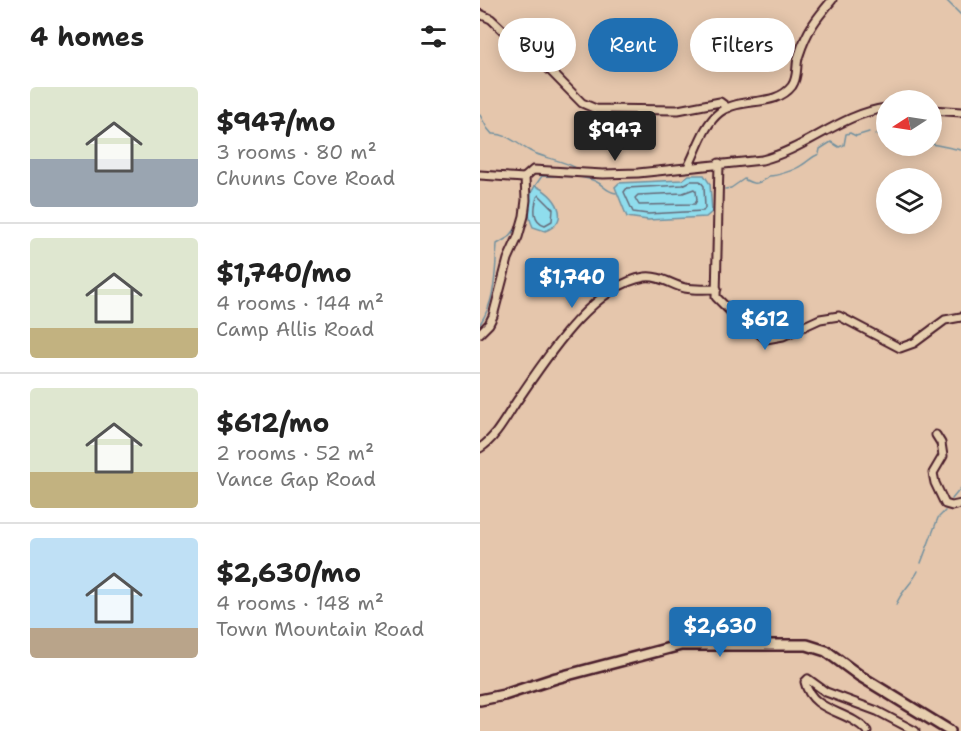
<!DOCTYPE html>
<html lang="en">
<head>
<meta charset="utf-8">
<style>
	:root { --surface:#fff; --page:#f2f2f2; --text:#222; --muted:#767676; --line:#e0e0e0; --accent:#1f6fb2 }
	body { margin:0; font-family:"Shantell Sans",sans-serif; background:var(--page); color:var(--text); height:100vh; display:flex; flex-direction:column; font-size:22px; white-space:nowrap }
	* { box-sizing:border-box; margin:0 }
	p { font-size:20px; color:var(--muted) }
	.icon { flex:none; width:33px; height:33px; fill:none; stroke:currentColor; stroke-width:2; stroke-linecap:round; stroke-linejoin:round }
	.map { position:relative; flex:1; overflow:hidden }
	.panel { display:flex; flex-direction:column; background:var(--surface); width:480px }
	.panel>* { flex:none }
	.guide { position:absolute; left:18px; top:18px; width:372px; height:54px; display:flex; gap:12px }
	.needle { width:39px; rotate:258deg }
	.buttons { position:absolute; left:396px; top:90px; display:grid; gap:12px }
	.buttons a { display:grid; place-items:center; width:66px; height:66px; border-radius:50%; background:var(--surface); box-shadow:0 3px 15px #0003; font-size:30px }
	.price { position:absolute; translate:-50% -51px; padding:0 14px; border-radius:6px; background:var(--accent); color:#fff; font-size:20px; line-height:39px; filter:drop-shadow(0 2px 3px #0008) }
	.price::after { content:''; position:absolute; left:50%; top:36px; width:18px; height:14px; margin-left:-9px; background:inherit; clip-path:polygon(0 0,100% 0,50% 100%) }
	.price.current { background:#222; color:#fff }
	ul { padding:0; list-style:none }
	li { display:flex; align-items:center; gap:18px; height:150px; padding:0 30px }
	li+li { border-top:2px solid var(--line) }
	li span { display:grid; place-items:center; flex:none; width:168px; height:120px; border-radius:6px; color:#555 }
	li>.icon { margin-inline-start:auto }
	span .icon { width:72px; height:72px; fill:#fffc; stroke-width:1 }
	li b { font-size:26px }
	h2 { display:flex; justify-content:space-between; align-items:center; height:72px; padding:0 30px; font-size:26px }
	.chip { padding:0 21px; border-radius:27px; background:var(--surface); box-shadow:0 3px 15px #0003; font-size:21px; line-height:54px }
	.chip.current { background:var(--accent); color:#fff }
	main { display:flex; flex:1; min-height:0 }
	.map>svg:first-child { display:block }
</style>
</head>
<body>
<main>
<section class="panel">
<h2>4 homes<svg class="icon" aria-label="filters" viewBox="0 0 24 24"><path d="M4 7h16M4 17h16"/><circle cx="9" cy="7" r="2"/><circle cx="15" cy="17" r="2"/></svg></h2>
<ul>
<li><span style="background:linear-gradient(#dfe7d0 60%,#9aa5b1 0)"><svg class="icon" aria-label="home" viewBox="0 0 24 24"><path d="M3 11l9-7 9 7M6 9v11h12V9"/></svg></span><div><b>$947/mo</b><p>3 rooms · 80 m²</p><p>Chunns Cove Road</p></div></li>
<li><span style="background:linear-gradient(#dfe7d0 75%,#c2b280 0)"><svg class="icon" aria-label="home" viewBox="0 0 24 24"><path d="M3 11l9-7 9 7M6 9v11h12V9"/></svg></span><div><b>$1,740/mo</b><p>4 rooms · 144 m²</p><p>Camp Allis Road</p></div></li>
<li><span style="background:linear-gradient(#dfe7d0 70%,#c2b280 0)"><svg class="icon" aria-label="home" viewBox="0 0 24 24"><path d="M3 11l9-7 9 7M6 9v11h12V9"/></svg></span><div><b>$612/mo</b><p>2 rooms · 52 m²</p><p>Vance Gap Road</p></div></li>
<li><span style="background:linear-gradient(#bfe0f5 75%,#b9a48a 0)"><svg class="icon" aria-label="home" viewBox="0 0 24 24"><path d="M3 11l9-7 9 7M6 9v11h12V9"/></svg></span><div><b>$2,630/mo</b><p>4 rooms · 148 m²</p><p>Town Mountain Road</p></div></li>
</ul>
</section>
<div class="map">
<svg width="481" height="731" viewBox="0 0 481 731">
	<rect width="100%" height="100%" fill="#e5c6ac"/>
	<filter id="ink" filterUnits="userSpaceOnUse"><feTurbulence type="fractalNoise" baseFrequency=".0167" numOctaves="2"/><feDisplacementMap in="SourceGraphic" scale="12" xChannelSelector="R" yChannelSelector="G"/><feConvolveMatrix kernelMatrix="1 2 1 2 8 2 1 2 1" color-interpolation-filters="sRGB"/></filter>
	<g filter="url(#ink)">
		<!-- water -->
		<path fill="#8fdded" stroke="#73919f" stroke-width="1.5" d="M209,175H224L230,184L232,212L226,217L168,220L147,217L135,187L139,183L202,180Z
			M55,186C75,193 93,221 65,231L53,227C47,215 47,197 55,186Z"/>
		<g fill="none" stroke-linecap="round" stroke-linejoin="round">
			<!-- shore -->
			<path stroke="#666b79" stroke-width="1.5" d="M211,181H220L224,186L225,208L223,211L168,214L153,212L144,192L147,188L203,185Z
				M214,189L216,191L217,200L215,204L159,205L155,198L158,195L203,193Z
				M59,195L73,209L72,221L65,225C52,221 54,208 57,197Z"/>
			<!-- stream -->
			<path stroke="#73919f" stroke-width="1.5" d="M466,0L481,15
				M0,115L7,128L12,134C27,133 37,144 50,151C65,159 84,160 98,169
				M395,134L406,136
				M452,144L481,150
				M55,186L62,176C79,177 99,175 115,181C124,185 125,191 136,193
				M245,189L251,188L264,179C275,186 279,184 289,176C297,176 315,170 322,165C329,161 331,157 339,154L340,149L351,142L359,147L364,145L366,134L370,133L376,136L389,132
				M0,324C16,300 15,272 17,244L29,237L37,227
				M472,499L481,488
				M441,563L458,518L465,511
				M416,605C421,591 432,584 438,571"/>
			<!-- street casing -->
			<g stroke="#4a1f2b" stroke-width="11">
				<path id="street" d="M0,14L11,19L31,38L54,54L102,103L116,109L198,110L240,102L248,108
					M452,110L481,112
					M239,163L236,297L251,312L286,339L303,336L340,319L359,316L420,348L434,343L465,320L481,317
					M208,167C217,150 224,124 240,112C262,96 295,108 312,86C319,76 315,65 319,55C327,30 336,19 352,0
					M0,175L44,178L53,170L123,174L158,173L282,160C326,149 361,114 406,108
					M0,333L9,324L13,316L28,259L38,237L44,216L46,200L45,177
					M456,435L461,443L463,456L453,473L455,483L465,504L472,506L481,504
					M0,448C17,437 27,415 39,398C67,357 113,285 165,277C179,275 192,285 205,288C215,290 226,289 237,289
					M387,731C369,710 332,713 325,682L328,679L346,692L397,711L435,731"/>
			</g>
			<!-- secondary casing -->
			<g stroke="#4a1f2b" stroke-width="14">
				<path id="secondary" d="M0,700L24,695L76,678L201,645H327L346,651L380,676L470,731"/>
			</g>
			<!-- street -->
			<use href="#street" stroke="#e7cfaf" stroke-width="7"/>
			<!-- secondary -->
			<use href="#secondary" stroke="#e7cfaf" stroke-width="9"/>
		</g>
	</g>
</svg>
<div class="buttons">
<a><svg class="needle" viewBox="-14 -14 28 28"><path d="M0-13l5 13h-10z" fill="#e53935"/><path d="M0 13l5-13h-10z" fill="#767676"/></svg></a>
<a><svg class="icon" aria-label="layers" viewBox="0 0 24 24"><path d="M12 4l9 5-9 5-9-5zM3 14l9 5 9-5"/></svg></a>
</div>
<b class="price current" style="left:135px;top:162px">$947</b>
<b class="price" style="left:92px;top:309px">$1,740</b>
<b class="price" style="left:285px;top:351px">$612</b>
<b class="price" style="left:240px;top:658px">$2,630</b>
<div class="guide">
<a class="chip">Buy</a>
<a class="chip current">Rent</a>
<a class="chip">Filters</a>
</div>
</div>
</main>
</body>
</html>
